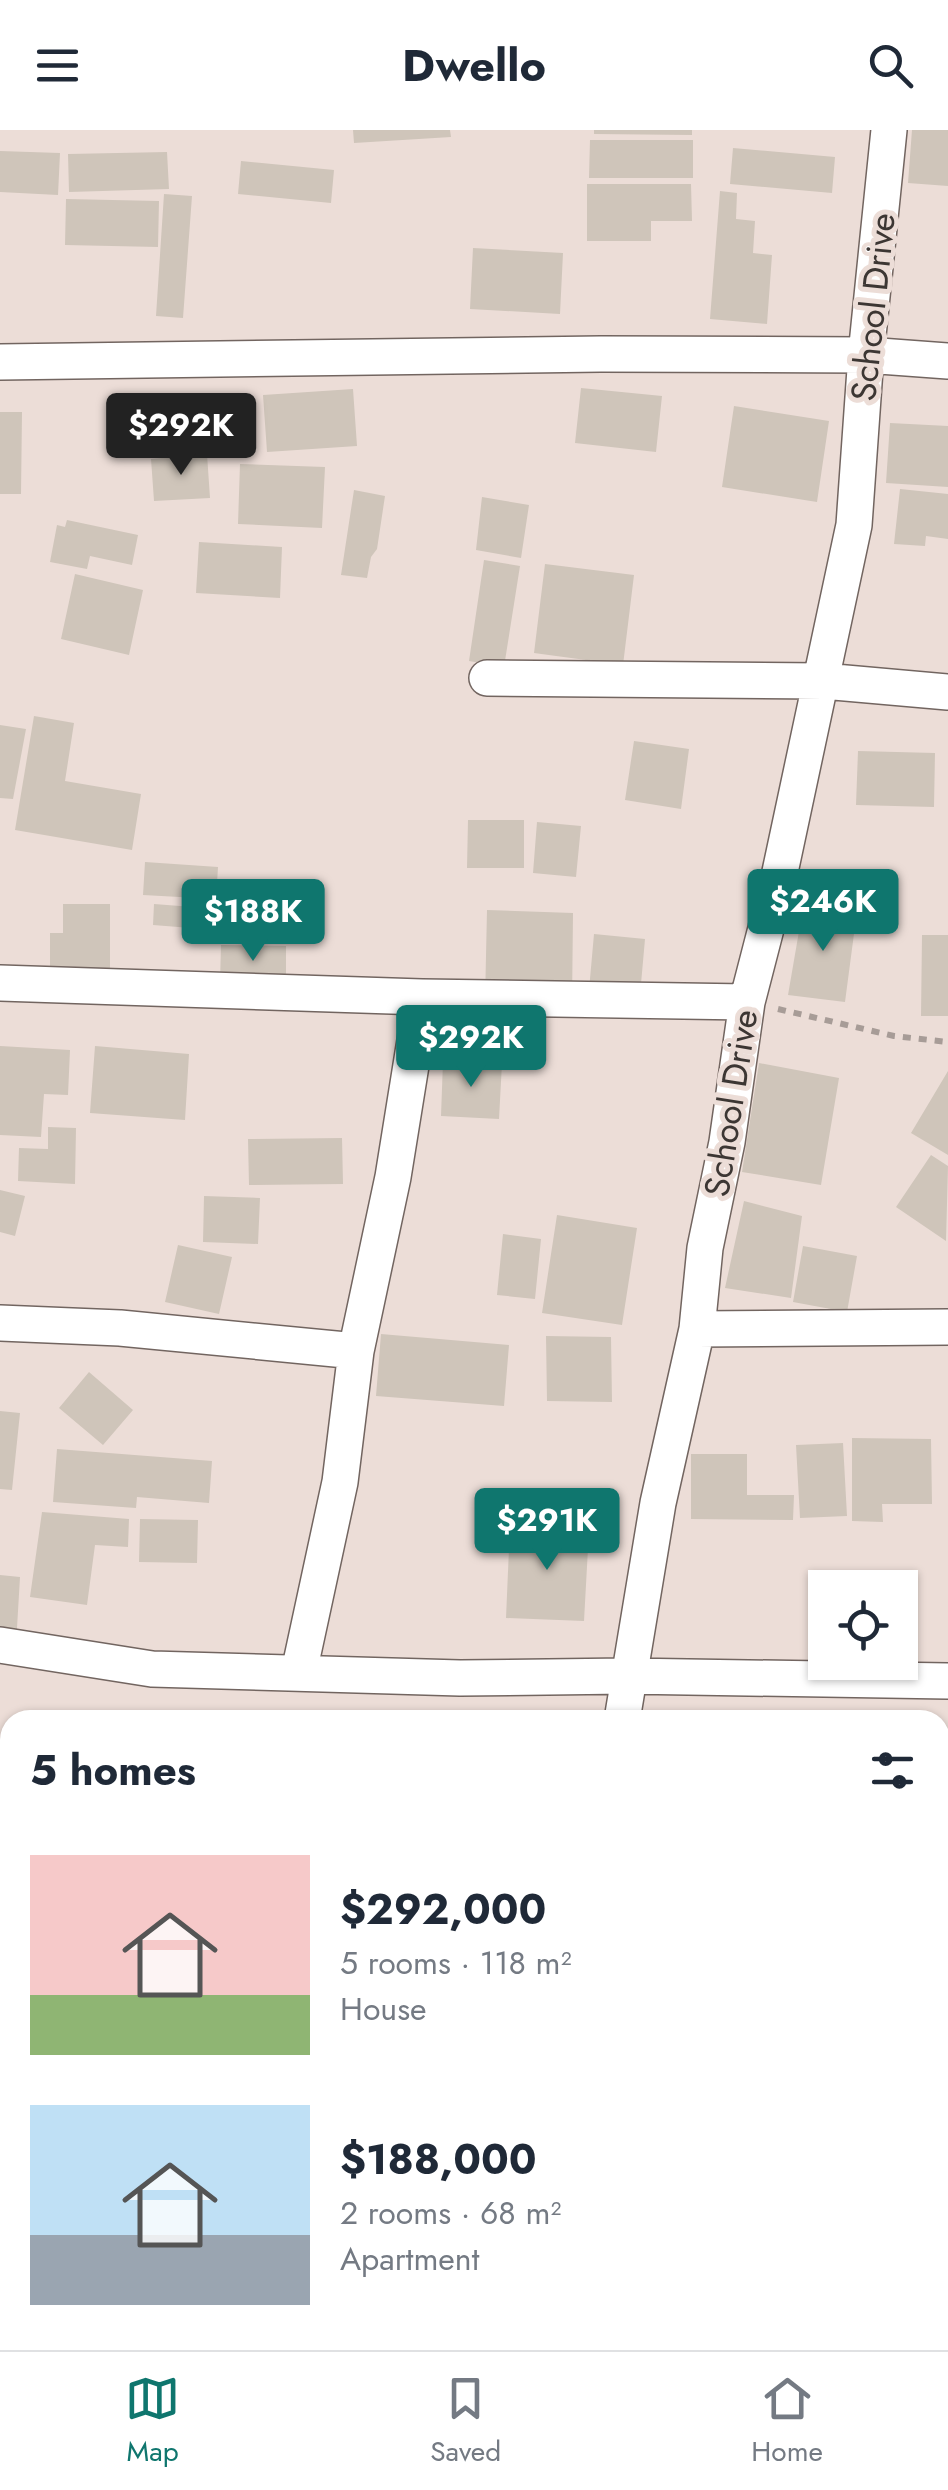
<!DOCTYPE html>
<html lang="en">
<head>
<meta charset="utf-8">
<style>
	:root { --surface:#fff; --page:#f6f6f7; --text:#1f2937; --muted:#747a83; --line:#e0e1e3; --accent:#0f766e }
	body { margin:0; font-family:Jost,sans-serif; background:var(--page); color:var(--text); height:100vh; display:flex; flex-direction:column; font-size:38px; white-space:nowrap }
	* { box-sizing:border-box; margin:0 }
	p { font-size:32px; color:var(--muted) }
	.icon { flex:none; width:55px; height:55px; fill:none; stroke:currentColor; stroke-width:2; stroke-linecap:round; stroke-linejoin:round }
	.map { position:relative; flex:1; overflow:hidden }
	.side { position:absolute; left:0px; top:1580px; width:950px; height:640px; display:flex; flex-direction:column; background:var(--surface); border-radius:30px 30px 0 0; box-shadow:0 2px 8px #0004 }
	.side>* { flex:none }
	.fabs { position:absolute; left:808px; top:1440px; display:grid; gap:20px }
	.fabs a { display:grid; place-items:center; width:110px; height:110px; border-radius:0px; background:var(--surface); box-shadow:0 2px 8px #0004; font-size:50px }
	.price { position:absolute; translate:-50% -85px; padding:0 22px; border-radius:10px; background:var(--accent); color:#fff; font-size:32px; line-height:65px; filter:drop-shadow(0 2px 5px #0008) }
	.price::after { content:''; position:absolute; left:50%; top:60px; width:30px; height:22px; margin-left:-15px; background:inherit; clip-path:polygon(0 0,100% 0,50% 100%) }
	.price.on { background:#222; color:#fff }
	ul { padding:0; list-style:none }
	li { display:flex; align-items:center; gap:30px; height:250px; padding:0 30px }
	li span { display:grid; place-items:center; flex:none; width:280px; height:200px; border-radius:0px; color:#555 }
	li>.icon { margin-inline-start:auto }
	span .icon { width:120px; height:120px; fill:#fffc; stroke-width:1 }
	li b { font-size:42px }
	h2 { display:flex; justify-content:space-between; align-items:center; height:120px; padding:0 30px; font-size:42px }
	header { display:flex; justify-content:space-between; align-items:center; height:130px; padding:0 30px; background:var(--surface); font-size:45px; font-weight:700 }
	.menu { display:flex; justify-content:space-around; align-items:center; height:140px; border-top:2px solid var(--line); background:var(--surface); font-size:28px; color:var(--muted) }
	.menu a { display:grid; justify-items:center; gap:5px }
	.menu .on { color:var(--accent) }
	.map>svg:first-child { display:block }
</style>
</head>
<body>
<header><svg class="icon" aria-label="menu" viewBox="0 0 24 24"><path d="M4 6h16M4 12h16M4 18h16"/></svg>Dwello<svg class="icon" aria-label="search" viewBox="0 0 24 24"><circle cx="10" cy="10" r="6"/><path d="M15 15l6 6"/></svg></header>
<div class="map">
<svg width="948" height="2220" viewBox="0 0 948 2220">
	<rect width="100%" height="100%" fill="#ecddd7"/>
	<!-- building -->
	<path fill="#cfc5ba" d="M353,0H450L451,7L354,13Z
		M594,0H692V5L594,4Z
		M912,0H948V56L908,53Z
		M590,10H693V48H589Z
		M733,18L835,27L832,63L730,54Z
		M0,21L60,23L58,65L0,62Z
		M167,22L169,59L69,62L68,24Z
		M241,31L334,40L331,73L238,64Z
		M587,54H691L692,91H651V111H587Z
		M720,61L737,63L736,89L755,91L753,123L772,125L767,194L710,189Z
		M164,64L192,66L183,188L156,186Z
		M66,69L159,71L158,117L65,115Z
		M473,118L563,123L560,184L470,179Z
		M581,258L662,266L656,322L575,313Z
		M353,259L357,316L267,322L263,265Z
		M734,276L829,291L817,372L722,357Z
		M0,282H22L21,364H0Z
		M890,293L948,296V357L886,353Z
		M207,324L210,368L154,371L151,329Z
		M240,334L325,337L322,398L238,394Z
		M900,359L948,364V409L926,406L925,416L894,414Z
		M354,360L385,366L377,419L371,427L367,448L341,445Z
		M482,367L529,375L521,428L476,420Z
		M67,390L138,405L132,435L90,426L87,439L50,432L57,395L65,397Z
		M199,412L282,417L280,468L196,463Z
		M484,430L520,436L504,537L469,531Z
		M545,434L634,445L623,535L534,523Z
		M75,444L143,460L129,525L61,509Z
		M34,586L74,593L65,651L141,664L132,720L15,700Z
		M0,595L26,599L13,669L0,668Z
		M634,611L689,619L681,679L625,670Z
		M858,621L935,623L934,677L856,675Z
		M468,690H524V738H467Z
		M537,692L581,696L576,747L533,743Z
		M145,732L218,737L216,769L143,765Z
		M63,774H110V847L50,846V803H63Z
		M154,774L193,777L191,798L153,795Z
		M803,778L857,781L845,872L788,865Z
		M487,780L573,783L572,874L485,872Z
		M594,804L645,809L640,865L589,860Z
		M922,805H948V886H921Z
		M221,815L286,816V852H220Z
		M0,916L70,920L68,965L44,964L41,1007L0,1005Z
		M95,916L189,924L185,990L90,983Z
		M443,931L502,933L499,989L441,986Z
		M759,933L839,948L821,1055L742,1042Z
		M948,941V1025L911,1003Z
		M48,997L76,998L75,1054L18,1051L19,1018L48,1019Z
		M342,1008L343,1054L249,1055L248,1009Z
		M931,1025L948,1036L946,1111L896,1077Z
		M0,1060L25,1066L15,1106L0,1102Z
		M204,1066L260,1068L258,1114L203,1112Z
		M744,1071L802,1086L791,1168L725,1158Z
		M557,1085L637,1098L622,1195L542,1183Z
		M503,1104L541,1109L535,1169L497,1165Z
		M178,1115L232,1127L219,1184L165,1172Z
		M803,1116L857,1126L847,1182L793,1172Z
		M381,1204L509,1215L504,1276L376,1266Z
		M546,1206L611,1207L612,1272L547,1271Z
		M89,1242L133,1280L103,1315L59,1278Z
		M0,1281L20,1283L12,1360L0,1359Z
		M852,1308L931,1309L932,1374H882L883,1392L852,1391Z
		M843,1313L847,1386L800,1388L796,1315Z
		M57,1319L212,1331L209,1373L137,1367L136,1378L53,1372Z
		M691,1324H747V1365H794L793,1390L691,1389Z
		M42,1382L129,1389L128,1417L95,1415L87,1475L30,1467Z
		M140,1389L198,1390L197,1433L139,1432Z
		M510,1395L589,1400L584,1491L506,1488Z
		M0,1445L20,1447L16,1515L0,1513Z
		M0,1609L10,1611L7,1661L0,1659Z
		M0,1695L10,1699V1757L1,1785Z
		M940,1767L948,1768V1857L940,1856Z
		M940,1941L948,1942V2025H940Z
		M183,2210L185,2220H124V2218Z
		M204,2210H310L309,2220H203Z
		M559,2210H590L627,2220H556Z
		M662,2210H757V2220H662Z"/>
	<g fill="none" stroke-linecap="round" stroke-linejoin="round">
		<!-- street casing -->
		<g stroke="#726560" stroke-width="38">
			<path id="street" d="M0,232L601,224L866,225L948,231
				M487,548L823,551L948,562
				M0,853L422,867L747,872
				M0,1193L120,1198L356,1221
				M697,1199L948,1197
				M0,1515L152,1539L460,1548L627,1546L948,1551
				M299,1542L340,1352L356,1221L393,1047L422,867
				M622,1590L658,1373L697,1199L705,1118L727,1012L747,872L777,756L854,395L866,225L889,0
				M0,2215L21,2210
				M793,2220L795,2210"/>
		</g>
		<!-- path -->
		<path stroke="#a79c97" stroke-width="6" stroke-dasharray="8 8" stroke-linecap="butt" d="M778,879L894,906L948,912"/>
		<!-- street -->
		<use href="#street" stroke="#fff" stroke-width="35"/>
	</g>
	<g text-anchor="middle" stroke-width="10" stroke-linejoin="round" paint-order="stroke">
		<!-- street labels -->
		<g font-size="35" fill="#3c3633" stroke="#ecddd7">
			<text transform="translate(873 177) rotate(-84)" y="12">School Drive</text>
			<text transform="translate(731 973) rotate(-81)" y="12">School Drive</text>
		</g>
	</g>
</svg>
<div class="fabs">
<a><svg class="icon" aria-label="locate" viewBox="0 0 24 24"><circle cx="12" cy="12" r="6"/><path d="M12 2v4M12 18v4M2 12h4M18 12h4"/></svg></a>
</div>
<b class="price on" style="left:181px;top:348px">$292K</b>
<b class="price" style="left:823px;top:824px">$246K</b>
<b class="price" style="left:253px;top:834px">$188K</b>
<b class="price" style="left:471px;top:960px">$292K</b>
<b class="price" style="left:547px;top:1443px">$291K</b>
<section class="side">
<h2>5 homes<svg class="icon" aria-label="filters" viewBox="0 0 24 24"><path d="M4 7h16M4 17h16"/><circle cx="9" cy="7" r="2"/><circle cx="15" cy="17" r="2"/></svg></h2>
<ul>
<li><span style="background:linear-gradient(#f6c9c9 70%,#8fb573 0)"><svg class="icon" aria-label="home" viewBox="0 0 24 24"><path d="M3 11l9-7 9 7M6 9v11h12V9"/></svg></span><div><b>$292,000</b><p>5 rooms · 118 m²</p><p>House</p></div></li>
<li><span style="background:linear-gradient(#bfe0f5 65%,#9aa5b1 0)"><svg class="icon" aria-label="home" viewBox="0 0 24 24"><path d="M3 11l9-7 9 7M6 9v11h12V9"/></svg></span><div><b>$188,000</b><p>2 rooms · 68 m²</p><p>Apartment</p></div></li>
</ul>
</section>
</div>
<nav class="menu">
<a class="on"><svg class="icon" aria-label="map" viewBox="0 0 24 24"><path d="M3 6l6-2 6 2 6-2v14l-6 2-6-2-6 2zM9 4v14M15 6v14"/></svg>Map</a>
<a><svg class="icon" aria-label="saved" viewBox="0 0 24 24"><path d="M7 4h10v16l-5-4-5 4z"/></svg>Saved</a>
<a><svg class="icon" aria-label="home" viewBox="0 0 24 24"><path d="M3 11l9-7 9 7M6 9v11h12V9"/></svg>Home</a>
</nav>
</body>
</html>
